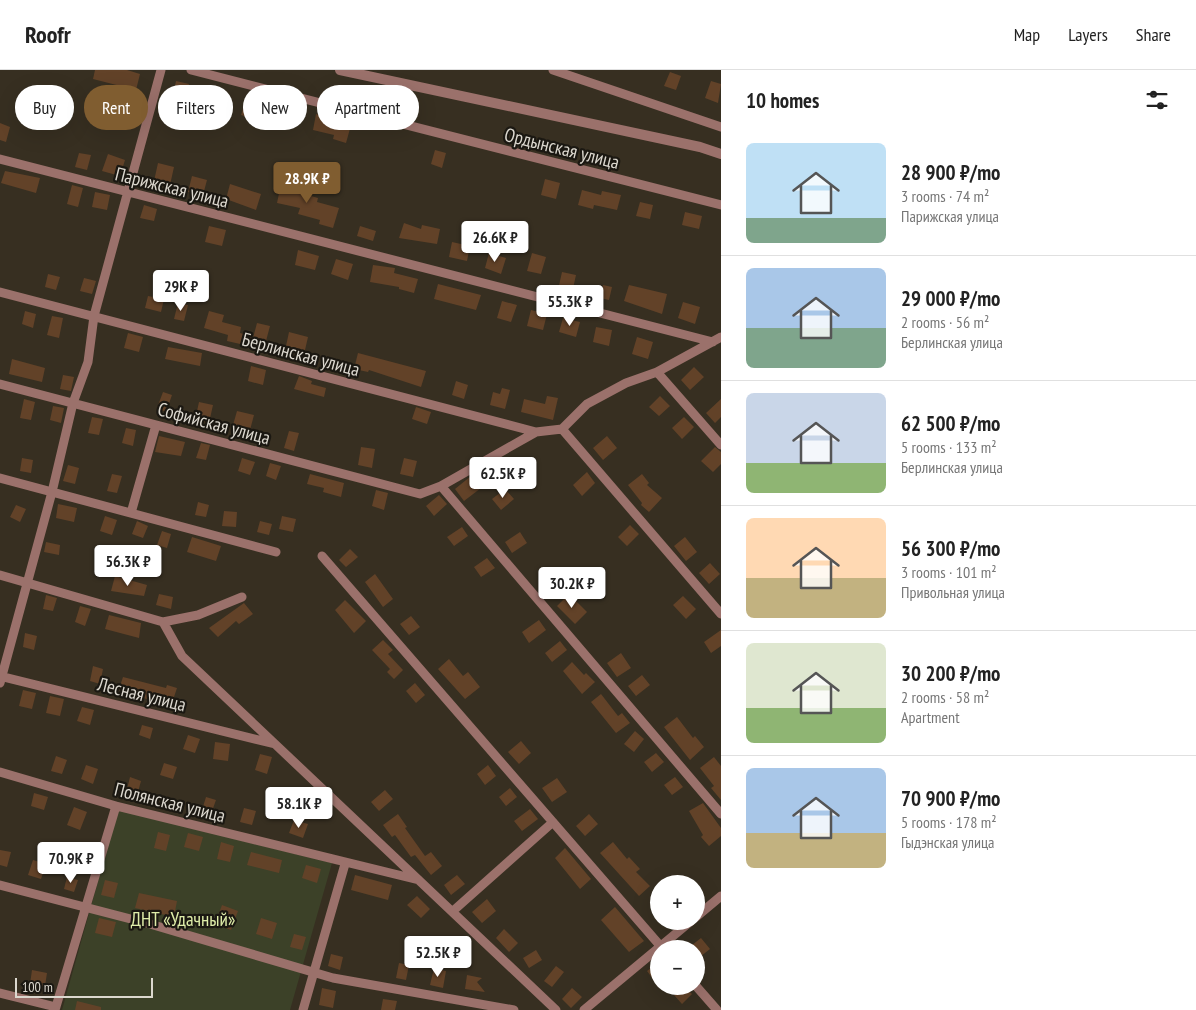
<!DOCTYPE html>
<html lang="en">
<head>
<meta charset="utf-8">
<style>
	:root { --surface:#fff; --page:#f2f2f2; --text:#222; --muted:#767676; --line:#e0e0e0; --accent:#805d30 }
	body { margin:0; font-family:"PT Sans Narrow",sans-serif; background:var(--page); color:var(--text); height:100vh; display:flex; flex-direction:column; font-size:19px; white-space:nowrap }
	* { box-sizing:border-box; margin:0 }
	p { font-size:16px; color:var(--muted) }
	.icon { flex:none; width:28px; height:28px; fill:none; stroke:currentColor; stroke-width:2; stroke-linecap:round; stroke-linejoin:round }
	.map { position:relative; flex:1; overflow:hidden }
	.drawer { display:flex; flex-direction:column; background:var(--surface); width:475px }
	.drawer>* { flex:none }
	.guide { position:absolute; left:15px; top:15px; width:475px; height:45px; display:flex; gap:10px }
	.controls { position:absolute; left:650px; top:805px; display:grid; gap:10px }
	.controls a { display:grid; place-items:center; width:55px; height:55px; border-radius:50%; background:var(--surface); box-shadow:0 5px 20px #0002; font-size:25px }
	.scale { position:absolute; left:15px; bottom:12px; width:138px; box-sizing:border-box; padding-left:5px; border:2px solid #dcd8cf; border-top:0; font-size:14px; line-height:18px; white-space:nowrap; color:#dcd8cf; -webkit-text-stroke:4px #1b1812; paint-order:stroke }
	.price { position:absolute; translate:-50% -42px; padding:0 11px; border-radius:5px; background:#fff; color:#222; font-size:16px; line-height:32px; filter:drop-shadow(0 1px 2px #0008) }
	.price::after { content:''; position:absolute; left:50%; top:30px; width:15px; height:11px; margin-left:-8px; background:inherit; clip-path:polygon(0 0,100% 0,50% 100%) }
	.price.active { background:var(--accent); color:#fff }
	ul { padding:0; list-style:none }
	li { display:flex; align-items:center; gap:15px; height:125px; padding:0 25px }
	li+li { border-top:1px solid var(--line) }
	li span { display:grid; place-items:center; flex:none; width:140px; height:100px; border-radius:8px; color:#555 }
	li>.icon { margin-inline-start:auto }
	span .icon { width:60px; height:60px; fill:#fffc; stroke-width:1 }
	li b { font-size:21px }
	h2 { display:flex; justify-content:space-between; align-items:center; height:60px; padding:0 25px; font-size:21px }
	.tag { padding:0 18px; border-radius:22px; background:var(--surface); box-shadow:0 5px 20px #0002; font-size:18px; line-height:45px }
	.tag.active { background:var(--accent); color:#fff }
	header { display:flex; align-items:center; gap:30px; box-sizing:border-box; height:70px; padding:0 25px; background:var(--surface); border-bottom:1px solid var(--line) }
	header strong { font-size:24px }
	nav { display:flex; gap:28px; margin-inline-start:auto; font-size:18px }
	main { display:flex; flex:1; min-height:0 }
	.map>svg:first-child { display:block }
</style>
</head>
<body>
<header>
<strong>Roofr</strong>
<nav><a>Map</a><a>Layers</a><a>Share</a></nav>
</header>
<main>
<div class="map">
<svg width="721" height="940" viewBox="0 0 721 940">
	<rect width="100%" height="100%" fill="#372f21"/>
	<!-- green -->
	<path fill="#3c4128" d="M118,740L332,793L290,940H62Z"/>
	<!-- building -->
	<path fill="#624228" d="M95,0H127L140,4L136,20L93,9Z
		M670,2L681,6L676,20L664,16Z
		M176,11L189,14L185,29L173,26Z
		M711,11L721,14L718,33L705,28Z
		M218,27L231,31L226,44L214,39Z
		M246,30L259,34L254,49L241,45Z
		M280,37L292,41L288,56L276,52Z
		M316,44L351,55L346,73L333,69L334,65L313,60Z
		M0,53L10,57L6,72L0,70Z
		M435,80L446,83L442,98L431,94Z
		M79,83L91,85L87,100L75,97Z
		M108,84L125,90L120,106L102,101Z
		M158,93L174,97L170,115L154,111Z
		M5,101L40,108L36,123L1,113Z
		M192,106L207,110L203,125L188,122Z
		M282,109L296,112L294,121L318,128L317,132L339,138L333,158L319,154L320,150L298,144L300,138L277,133Z
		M545,109L560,113L556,129L541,125Z
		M230,114L261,124L256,140L226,129Z
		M72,115L83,118L78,137L67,134Z
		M582,120L601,125L602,121L621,125L617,140L594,135L593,139L578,135Z
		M95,122L110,125L107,140L92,137Z
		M640,132L653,135L650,149L636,146Z
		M144,135L157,139L154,151L140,148Z
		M685,142L702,146L699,159L682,155Z
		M404,153L421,159L422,155L440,159L437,174L399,168Z
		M209,156L226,160L222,176L205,172Z
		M360,156L376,161L373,171L357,166Z
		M452,172L470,176L467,191L449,187Z
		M298,180L319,186L315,200L295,195Z
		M489,183L506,188L501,204L485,198Z
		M532,183L546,187L541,204L527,201Z
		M336,189L353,194L348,210L331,204Z
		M373,195L395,198L394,203L418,209L414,223L399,219V217L370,212Z
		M562,202L576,205L572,223L558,220Z
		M48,204L60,207L56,220L45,217Z
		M84,208L96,211L92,224L80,221Z
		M438,214L481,225L476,240L434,229Z
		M603,215L612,217L609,230L600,228Z
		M629,215L667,224L662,244L624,231Z
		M148,226L164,229L161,242L145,238Z
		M502,231L517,235L511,252L497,248Z
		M683,232L700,237L695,254L678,248Z
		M178,233L188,235L184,251L174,249Z
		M531,240L547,244L543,260L527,256Z
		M25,241L36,244L33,258L22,254Z
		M209,241L224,245L222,252L241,257L240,263L251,266L249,276L227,271L228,265L204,258Z
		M52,246L63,248L59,268L47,265Z
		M563,248L580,252L576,267L559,262Z
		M257,253L270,256L266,271L253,268Z
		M596,257L612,260L609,276L593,272Z
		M289,262L308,267L305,280L286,276Z
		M128,263L143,267L139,282L124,278Z
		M637,267L653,272L648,289L632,284Z
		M168,277L202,283L200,296L165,289Z
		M358,283L426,301L421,317L369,300L368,302L354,299Z
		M12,289L45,298L42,312L9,304Z
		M251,296L266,300L263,315L248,311Z
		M694,297L704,307L690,320L681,310Z
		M63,305L74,307L71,321L60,319Z
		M299,306L312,311L311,314L326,318L324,327L294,319Z
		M456,311L468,315L464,329L452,325Z
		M502,318L510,320L505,339L490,335L493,322L500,324Z
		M163,322L172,325L166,342L157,338Z
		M547,326L558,328L553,350L521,342L524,329L545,334Z
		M660,326L670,336L659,346L649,337Z
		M24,329L35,332L31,350L20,348Z
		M721,329V347L715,353L706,343Z
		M199,332L213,335L209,353L195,350Z
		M53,336L64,338L61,353L50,350Z
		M416,337L431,342L427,354L412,349Z
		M237,341L254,345L250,360L233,355Z
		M92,347L103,349L99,365L88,363Z
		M684,347L694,357L682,369L672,358Z
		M126,358L136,360L133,376L122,373Z
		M289,361L299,363L294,381L284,378Z
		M159,366L185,372L181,386L155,382Z
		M607,366L617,378L603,390L593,378Z
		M201,373L210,375L206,390L196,388Z
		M361,377L375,379L372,398L358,395Z
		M715,377L721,382V394L713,402L701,391Z
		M22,388L33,390L31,403L20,401Z
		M242,388L255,392L250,405L238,401Z
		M404,388L417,391L413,407L400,404Z
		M270,393L281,396L276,410L266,406Z
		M68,395L79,398L75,414L63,411Z
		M587,402L595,413L582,426L573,415Z
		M112,404L122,406L117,423L107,421Z
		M310,404L344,413L341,427L323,422L324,418L307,414Z
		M642,404L649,413L647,415L662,428L649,442L641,435L642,433L628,415Z
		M471,406L481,418L464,431L455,419Z
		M505,419L514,429L501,440L492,429Z
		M376,420L388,423L384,440L372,436Z
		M439,425L447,434L434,446L426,436Z
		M198,432L209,435L206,447L195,445Z
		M58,434L77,438L74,452L56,448Z
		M16,435L26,439L20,452L10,447Z
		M224,441L237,442L236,457L222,456Z
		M105,446L117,450L112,465L100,461Z
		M282,446L296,449L293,462L279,459Z
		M137,451L148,456L143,468L132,464Z
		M260,451L272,454L269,465L257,462Z
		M630,455L639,464L627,476L618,467Z
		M462,457L468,466L454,476L447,467Z
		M162,461L171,464L167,478L157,475Z
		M520,462L527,473L512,483L505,472Z
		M192,467L221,476L216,491L187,482Z
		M685,467L697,482L686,491L674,476Z
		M46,472L60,475L59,485L44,482Z
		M350,479L358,487L346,497L339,490Z
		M487,488L495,498L481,507L474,497Z
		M710,493L720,504L709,514L699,503Z
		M375,504L393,529L383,537L365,512Z
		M115,506L147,515L144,526L111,521Z
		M159,524L173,527L171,539L156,535Z
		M569,524L587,542L575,554L557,536Z
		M46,525L57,528L53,541L43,539Z
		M683,526L696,539L686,549L673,535Z
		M345,530L366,551L354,563L335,540Z
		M244,533L253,544L239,554L236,551L218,567L209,558Z
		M80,536L91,539L85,556L75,552Z
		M109,545L141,553L139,568L105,559Z
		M411,546L420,557L409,565L400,554Z
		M539,550L546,560L529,573L522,562Z
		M721,560V576L711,583L704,572Z
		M25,563L37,566L34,580L23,577Z
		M383,570L393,580L388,584L403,600L394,609L387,602L390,599L372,580Z
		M560,571L567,580L552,592L545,583Z
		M621,583L631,598L617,607L607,593Z
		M449,589L463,606L468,602L480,617L465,629L438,599Z
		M572,592L584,605L586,603L595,612L582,624L563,601Z
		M93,596L103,599L100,614L90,611Z
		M642,605L650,615L636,626L628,616Z
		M123,607L166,618L167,615L177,618L173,630L154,625L152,631L119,619Z
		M415,613L425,625L416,633L406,621Z
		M23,620L36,623L32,639L19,636Z
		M601,624L618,646L622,643L630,653L616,663L591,632Z
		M50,626L64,629L60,646L46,643Z
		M82,637L94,640L90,655L77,651Z
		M677,647L693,668L695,666L704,677L690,690L664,657Z
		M142,655L153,658L150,669L139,665Z
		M635,661L644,669L634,682L624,674Z
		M188,665L200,669L195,683L183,679Z
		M521,671L531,683L519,694L508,682Z
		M215,672L230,674L228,691L213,689Z
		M656,683L664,692L652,702L644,692Z
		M260,684L272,687L267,704L255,700Z
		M56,686L67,690L62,704L51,701Z
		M714,687L721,696V730L711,718L714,716L700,698Z
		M164,693L177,697L173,709L160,705Z
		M86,695L98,699L93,714L81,709Z
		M488,695L496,706L485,715L477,704Z
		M130,707L141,711L138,722L127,719Z
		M675,707L683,717L672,725L664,715Z
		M557,708L567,722L552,732L542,718Z
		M510,718L517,727L506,736L499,727Z
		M385,720L393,729L379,741L371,732Z
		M34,723L48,727L44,740L31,736Z
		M206,727L216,730L211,744L202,740Z
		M703,733L721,758V766L709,776L701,767L703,765L689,741Z
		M74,737L87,742L80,760L67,755Z
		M244,738L256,741L252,755L240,752Z
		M530,739L538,749L522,761L514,751Z
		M398,744L407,757L405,758L425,786L431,782L442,796L431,805L415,785L411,787L395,765L392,767L383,755Z
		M589,744L598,754L585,766L576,756Z
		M294,750L308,754L303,768L289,763Z
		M158,762L170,765L166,781L154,778Z
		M188,763L203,767L199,781L184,777Z
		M221,772L234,776L230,792L217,789Z
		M613,772L627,789L629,787L640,799L636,802L650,816L639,826L600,783Z
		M565,778L591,809L580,819L555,788Z
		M0,780L11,782L7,797L0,795Z
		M251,782L282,790L279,803L247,795Z
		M33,790L46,794L41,809L28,805Z
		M306,795L321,799L317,813L302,808Z
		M355,805L392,815L388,830L351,820Z
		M457,805L465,814L451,825L444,815Z
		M67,807L78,810L74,822L64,819Z
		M105,810L118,813L114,828L101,825Z
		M139,823L177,831L174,847L135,838Z
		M417,826L430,839L421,848L407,835Z
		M487,829L496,841L482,853L472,842Z
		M222,835L238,841L231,860L215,854Z
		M615,837L644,871L629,882L601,850Z
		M99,848L116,852L112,867L95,863Z
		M261,848L277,853L272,869L256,864Z
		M504,859L518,873L509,882L496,868Z
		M294,864L306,867L302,880L290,877Z
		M701,868L710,879L696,890V879H687Z
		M536,880L542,890L529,898L523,888Z
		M331,884L343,887L340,900L328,896Z
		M659,892V917L647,901Z
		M399,893L409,895L406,910L396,908Z
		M556,896L564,902L552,917L544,911Z
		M434,898L446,901L443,918L430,915Z
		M32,900L47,903L45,916L30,914Z
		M467,905L482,908L477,912L485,922L465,919Z
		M683,916L692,924L682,934L674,925Z
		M322,918L336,921L333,938L319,935Z
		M572,918L582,927L571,938L562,929Z
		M383,929L397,931L395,940H381Z
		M77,931L101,937V940H75Z"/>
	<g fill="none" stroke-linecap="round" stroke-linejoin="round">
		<!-- minor -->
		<path stroke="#9b716b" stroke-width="9" d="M191,0L721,135
			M553,0L721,57
			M0,89L713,272
			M0,222L536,362
			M657,302L721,375
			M0,314L420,424L441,416L536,362L562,359L587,334L626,313L657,302L721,267
			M562,359L721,544
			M0,408L276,482
			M441,416L721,744
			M131,443L156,355
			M322,486L663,879
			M0,505L163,552L198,545L242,527
			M163,552L182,586L556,940
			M0,606L275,674
			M0,613L52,422L73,333L88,292L94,246L161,0
			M0,702L116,736L419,810
			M0,815L150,854L333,908L514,940
			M453,841L553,752
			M696,847L721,826
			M696,916L717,940
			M0,923L56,937
			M55,940L116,736
			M303,940L345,794
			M584,940L691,851"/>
		<!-- tertiary -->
		<path stroke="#9b716b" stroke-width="10" d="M340,0L700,77L721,84"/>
	</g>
	<g text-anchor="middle" stroke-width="4.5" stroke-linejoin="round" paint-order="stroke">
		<!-- street labels -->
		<g font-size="19" fill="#dcd8cf" stroke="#1b1812">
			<text transform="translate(562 78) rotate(14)" y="7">Ордынская улица</text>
			<text transform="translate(172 117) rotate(14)" y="7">Парижская улица</text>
			<text transform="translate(301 284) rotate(15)" y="7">Берлинская улица</text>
			<text transform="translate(214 353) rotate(15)" y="7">Софийская улица</text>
			<text transform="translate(142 624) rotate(14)" y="7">Лесная улица</text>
			<text transform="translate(170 732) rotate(14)" y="7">Полянская улица</text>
		</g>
		<!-- park labels -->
		<g font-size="19" fill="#dfeda9" stroke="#1b1812">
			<text x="183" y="856">ДНТ «Удачный»</text>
		</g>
	</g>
</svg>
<div class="controls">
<a>+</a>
<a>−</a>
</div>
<div class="scale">100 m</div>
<b class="price active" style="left:307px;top:134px">28.9K ₽</b>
<b class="price" style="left:495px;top:193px">26.6K ₽</b>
<b class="price" style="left:181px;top:242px">29K ₽</b>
<b class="price" style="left:570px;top:257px">55.3K ₽</b>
<b class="price" style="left:503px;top:429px">62.5K ₽</b>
<b class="price" style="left:128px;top:517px">56.3K ₽</b>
<b class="price" style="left:572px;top:539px">30.2K ₽</b>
<b class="price" style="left:299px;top:759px">58.1K ₽</b>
<b class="price" style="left:71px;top:814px">70.9K ₽</b>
<b class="price" style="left:438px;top:908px">52.5K ₽</b>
<div class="guide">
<a class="tag">Buy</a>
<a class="tag active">Rent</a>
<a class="tag">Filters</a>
<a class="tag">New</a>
<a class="tag">Apartment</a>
</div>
</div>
<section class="drawer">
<h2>10 homes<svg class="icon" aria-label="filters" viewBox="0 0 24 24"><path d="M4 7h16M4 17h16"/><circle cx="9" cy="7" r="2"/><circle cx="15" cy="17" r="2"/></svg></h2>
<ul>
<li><span style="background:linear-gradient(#bfe0f5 75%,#7fa58c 0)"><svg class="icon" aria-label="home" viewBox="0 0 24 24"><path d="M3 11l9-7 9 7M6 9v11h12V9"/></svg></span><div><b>28 900 ₽/mo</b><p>3 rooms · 74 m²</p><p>Парижская улица</p></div></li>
<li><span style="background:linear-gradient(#a9c7e8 60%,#7fa58c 0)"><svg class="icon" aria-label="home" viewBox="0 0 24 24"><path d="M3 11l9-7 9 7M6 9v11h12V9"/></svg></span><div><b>29 000 ₽/mo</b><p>2 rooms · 56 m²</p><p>Берлинская улица</p></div></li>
<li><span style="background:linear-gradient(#c9d6e8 70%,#8fb573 0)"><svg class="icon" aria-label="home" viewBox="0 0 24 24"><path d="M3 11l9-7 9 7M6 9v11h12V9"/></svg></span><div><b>62 500 ₽/mo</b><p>5 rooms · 133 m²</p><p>Берлинская улица</p></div></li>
<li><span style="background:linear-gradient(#ffd9b3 60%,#c2b280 0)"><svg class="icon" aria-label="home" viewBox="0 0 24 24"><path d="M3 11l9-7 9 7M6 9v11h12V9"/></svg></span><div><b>56 300 ₽/mo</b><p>3 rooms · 101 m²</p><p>Привольная улица</p></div></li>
<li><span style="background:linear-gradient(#dfe7d0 65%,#8fb573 0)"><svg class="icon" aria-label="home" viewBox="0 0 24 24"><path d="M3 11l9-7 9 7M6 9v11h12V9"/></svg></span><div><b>30 200 ₽/mo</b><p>2 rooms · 58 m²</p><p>Apartment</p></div></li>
<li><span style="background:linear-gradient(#a9c7e8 65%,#c2b280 0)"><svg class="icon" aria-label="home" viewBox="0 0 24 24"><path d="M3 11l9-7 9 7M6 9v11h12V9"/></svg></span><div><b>70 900 ₽/mo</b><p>5 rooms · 178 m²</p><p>Гыдэнская улица</p></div></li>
</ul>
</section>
</main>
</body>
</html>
